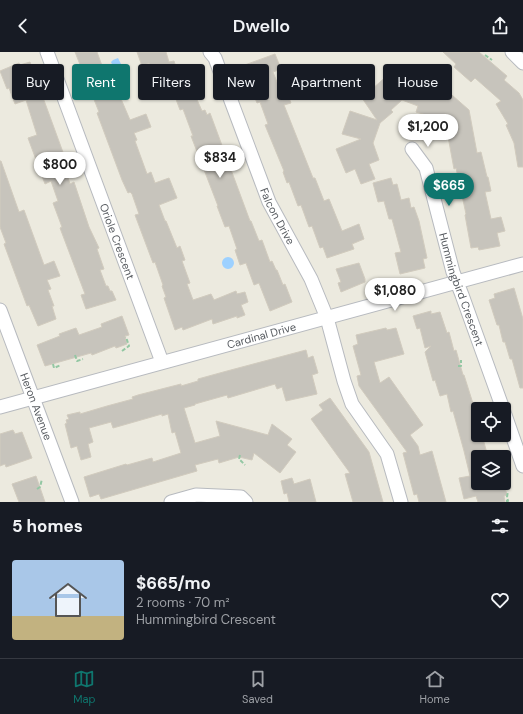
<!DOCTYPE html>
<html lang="en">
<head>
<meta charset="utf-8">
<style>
	:root { --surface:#171b24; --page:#20242c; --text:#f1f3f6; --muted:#9ea1a6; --line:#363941; --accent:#0f766e }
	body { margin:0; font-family:"DM Sans",sans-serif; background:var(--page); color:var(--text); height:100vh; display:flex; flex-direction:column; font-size:15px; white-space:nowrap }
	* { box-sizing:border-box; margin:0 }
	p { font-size:13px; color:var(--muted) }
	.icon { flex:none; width:22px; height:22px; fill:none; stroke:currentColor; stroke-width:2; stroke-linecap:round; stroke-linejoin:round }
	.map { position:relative; height:450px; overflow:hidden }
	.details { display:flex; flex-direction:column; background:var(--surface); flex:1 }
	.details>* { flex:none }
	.hud { position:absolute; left:12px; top:12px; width:499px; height:36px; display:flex; gap:8px }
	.controls { position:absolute; left:471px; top:350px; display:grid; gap:8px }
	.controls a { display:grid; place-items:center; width:40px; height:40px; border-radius:4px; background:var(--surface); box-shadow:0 1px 3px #0004; font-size:20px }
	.price { position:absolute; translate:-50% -34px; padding:0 9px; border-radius:14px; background:#fff; color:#222; font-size:13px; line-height:26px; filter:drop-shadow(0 1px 2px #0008) }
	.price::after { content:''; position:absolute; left:50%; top:24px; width:12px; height:9px; margin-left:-6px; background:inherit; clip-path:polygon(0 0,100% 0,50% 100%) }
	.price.selected { background:var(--accent); color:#fff }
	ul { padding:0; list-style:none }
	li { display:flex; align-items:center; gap:12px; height:100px; padding:0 12px }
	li+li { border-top:1px solid var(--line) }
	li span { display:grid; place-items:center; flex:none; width:112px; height:80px; border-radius:4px; color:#555 }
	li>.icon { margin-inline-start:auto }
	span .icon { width:48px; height:48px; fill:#fffc; stroke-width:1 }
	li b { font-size:17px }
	h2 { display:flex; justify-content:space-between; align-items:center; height:48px; padding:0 12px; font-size:17px }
	.pill { padding:0 14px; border-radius:4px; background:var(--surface); box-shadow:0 1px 3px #0004; font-size:14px; line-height:36px }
	.pill.selected { background:var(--accent); color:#fff }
	header { display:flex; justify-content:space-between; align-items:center; height:52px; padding:0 12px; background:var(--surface); font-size:18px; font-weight:600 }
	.tab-bar { display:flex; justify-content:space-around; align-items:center; height:56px; border-top:1px solid var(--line); background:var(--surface); font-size:11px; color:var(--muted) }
	.tab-bar a { display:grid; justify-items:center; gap:2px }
	.tab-bar .selected { color:var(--accent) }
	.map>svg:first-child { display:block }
</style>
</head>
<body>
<header><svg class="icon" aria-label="back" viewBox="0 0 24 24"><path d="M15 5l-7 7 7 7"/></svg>Dwello<svg class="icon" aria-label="share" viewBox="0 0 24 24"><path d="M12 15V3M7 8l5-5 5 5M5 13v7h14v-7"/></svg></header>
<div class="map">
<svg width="523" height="450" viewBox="0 0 523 450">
	<rect width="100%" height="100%" fill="#eceadf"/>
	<!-- water -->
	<path fill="#9dd1ff" d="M118,6L121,12L122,19L119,21H116L111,10L113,8Z
		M422,20L429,21L434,25V29L430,31L425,28L420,27L419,24Z
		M222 211a6 6 0 1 1 12 0a6 6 0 1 1-12 0Z"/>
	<!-- building -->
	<path fill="#c7c4bc" stroke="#d1cbbe" d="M75,0H97L108,30L113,28L130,68L146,62L151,75L134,81L137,88L135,89L147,122L151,120L155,131L169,126L177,146L159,153L165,169H166L177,196L180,194L185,208L182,209L190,231L187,232L193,248L211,242L214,248L236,239L237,242L245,240L248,250L241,253L245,263L237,266V264L213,272L212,267L183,278L182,275L175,278L164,246L166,245L162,234L163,233L155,210L153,211L135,163L139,162L132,142L130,140L128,141L122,128L97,61L99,60Z
		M137,0H166L169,10L174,9L177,18L181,17L186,32L197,28L202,40L195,43L202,59L205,58L207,63L210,61L250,169H251L259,189L262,188L270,210L272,209L276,218H277L283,233L285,232L292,250L270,259L259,231L254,233L246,211L240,213L235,198L237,197L229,174L225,175L217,154H218L191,84H193L183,57L180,58L171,34L159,38L149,11L142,14Z
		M443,0H479L507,24L504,28L519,41L523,48V115H518L514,91L506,73L508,72L496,52L501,49L475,26L471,30L454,15L456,12Z
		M275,2L281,17L273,20L282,43L287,41L291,51L284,53L313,126H315L324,149L329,147L342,179L359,172L364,187L352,192L354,197L327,206L323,195L320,196L312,174L309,175L301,153L298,154L289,130L287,131L283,120L284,119L265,73L268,72L260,50L257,51L242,14Z
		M30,10L68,114L65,116L70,132L74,130L89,175L99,196L97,197L104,217L100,218L106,234H108L110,239H112L116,248L86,257L81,243L85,242L60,176L62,175L53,151L58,149L51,129L45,132L28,86L37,83L26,48L15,52L9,36L7,37L0,19L19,11L20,13Z
		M389,22L395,30L414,36L415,32L433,38L437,28L447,32L444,36L469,58L477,101L481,100L487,125H488L491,139L485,140L491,167L501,165L505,179L497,181L500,194L479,198L478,195L471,196L465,163L466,162L456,116L454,117L447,79L430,64L416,60L418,54L402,48L391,58L393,60L380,71L373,91L379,108L369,112L375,127L361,132L355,117L346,121L336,97L361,87L342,82L350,59L377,68L362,46Z
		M0,109H1L19,160L24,158L44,213L54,209L60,224L47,228L51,237L48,238L54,254H52L56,267L38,274L29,253L27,254L4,192L6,191L0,175Z
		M391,126L393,133L397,132L401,148L409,146L411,156L414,155L419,169L427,206L423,207L425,216L400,222L395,201L401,200L392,167H389L384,149L378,150L373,131Z
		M359,211L365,227V230L341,240L338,231L341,230L336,217Z
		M514,236L523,267V336H520L512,307H510L505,290H503L499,273H497L489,248L495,246L494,242Z
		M431,259V262L440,260L447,281L449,280L454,299L456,298L463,323H464L475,358L478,357V383H482L488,405H478V431H504L507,443L504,444L505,450H478L476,444L464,447L459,426L470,424L464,399L453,359L451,360L447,342L440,344L435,328L433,329L425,300L431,294L425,296L420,276L417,277L413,264Z
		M122,264L129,283L125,284L127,292L116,296L115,294L92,303L91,301L45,314L37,293L60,284L59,282L76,276L79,283L102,275L101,272Z
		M386,276L387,278L396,276L404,302L374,310L380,331L389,325L423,373L410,383L418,394L420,403L432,399L446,450H419L417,442L414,443L403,401L407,400L359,334L357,324L361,323L353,294L358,292L356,283Z
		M306,298L308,306L313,304L318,321L312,323L317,342L286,349L282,335L277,337L275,332L228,346L227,343L195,352V353L184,356L195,391L220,384L216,369L268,383L272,372L292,387L287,393L296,400L280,421L254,401L252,408L239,405L219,411L218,407L195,413L197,419L101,447L99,442L90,445L84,425L126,412L127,413L152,406L153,410L181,401L175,380L172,381L168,362L162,364V362L113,376L111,370L89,376L93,390L88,392L91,405L81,408L77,394L71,396L65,372L67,371L66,368L69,367L67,363L80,360V362L107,354L133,347L132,345L138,343L181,332V334L198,329V327L227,319Z
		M330,346L369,400L383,450H353L345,422L350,421L311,367L323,358L319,353Z
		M13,378L15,382L22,380L32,406L6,415L5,412L0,414V382Z
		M36,424L45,450H19L12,432Z
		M292,426L294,432L310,427L316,450H289L287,441L284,442L281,429Z"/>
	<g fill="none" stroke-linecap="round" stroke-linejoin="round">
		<!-- minor casing -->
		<g stroke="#b7babf" stroke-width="15">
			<g id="minor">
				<path id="s1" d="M47,0L162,310"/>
				<path id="s2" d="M210,0L215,6L269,150L311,227L327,266L344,329L352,352L387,402L401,450"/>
				<path d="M512,0L523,11"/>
				<path id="s3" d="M412,97L426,116L453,220L462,243L503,357"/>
				<path id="s4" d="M0,258L72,450"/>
				<path id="s5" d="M0,355L523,212"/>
				<path d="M504,360L523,414"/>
				<path d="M171,450L196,443L241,445L246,450"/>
			</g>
		</g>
		<!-- path -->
		<path stroke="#93c7a3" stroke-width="2" stroke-dasharray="4 2" stroke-linecap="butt" d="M485,3L492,8
			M122,299L129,294L126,285
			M75,303L77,309L83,307
			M53,312L54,316L61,313
			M458,314H461V308
			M240,403L239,407L245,413
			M504,430L506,431
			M37,437L40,435L42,427
			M506,449H508L507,445L508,439"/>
		<!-- minor -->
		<use href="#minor" stroke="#fff" stroke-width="13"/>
	</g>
	<g text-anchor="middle" stroke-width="3" stroke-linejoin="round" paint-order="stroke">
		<!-- street labels -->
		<g font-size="11" fill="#585c61" stroke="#fff">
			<text dy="4" stroke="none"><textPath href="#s2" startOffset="178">Falcon Drive</textPath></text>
			<text dy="4" stroke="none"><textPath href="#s1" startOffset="202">Oriole Crescent</textPath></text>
			<text dy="4" stroke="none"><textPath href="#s3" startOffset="150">Hummingbird Crescent</textPath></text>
			<text dy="4" stroke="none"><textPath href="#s5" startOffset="271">Cardinal Drive</textPath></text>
			<text dy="4" stroke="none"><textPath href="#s4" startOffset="103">Heron Avenue</textPath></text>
		</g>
	</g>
</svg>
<div class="controls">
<a><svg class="icon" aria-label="locate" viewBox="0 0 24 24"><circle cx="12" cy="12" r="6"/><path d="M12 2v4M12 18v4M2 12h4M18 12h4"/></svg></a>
<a><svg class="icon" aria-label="layers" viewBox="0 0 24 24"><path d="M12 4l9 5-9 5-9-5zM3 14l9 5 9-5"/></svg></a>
</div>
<b class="price" style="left:428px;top:96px">$1,200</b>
<b class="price" style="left:220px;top:127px">$834</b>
<b class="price" style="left:60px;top:134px">$800</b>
<b class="price selected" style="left:449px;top:155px">$665</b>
<b class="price" style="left:395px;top:260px">$1,080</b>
<div class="hud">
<a class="pill">Buy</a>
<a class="pill selected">Rent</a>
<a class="pill">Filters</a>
<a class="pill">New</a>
<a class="pill">Apartment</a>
<a class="pill">House</a>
</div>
</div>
<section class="details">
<h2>5 homes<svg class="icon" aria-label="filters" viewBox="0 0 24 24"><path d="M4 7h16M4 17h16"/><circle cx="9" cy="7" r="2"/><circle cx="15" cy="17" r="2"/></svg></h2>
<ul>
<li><span style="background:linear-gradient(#a9c7e8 70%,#c2b280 0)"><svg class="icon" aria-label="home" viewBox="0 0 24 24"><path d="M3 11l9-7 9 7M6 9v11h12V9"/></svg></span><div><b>$665/mo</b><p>2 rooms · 70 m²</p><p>Hummingbird Crescent</p></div><svg class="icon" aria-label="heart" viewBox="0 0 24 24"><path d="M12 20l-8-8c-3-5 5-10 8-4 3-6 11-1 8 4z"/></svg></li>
</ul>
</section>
<nav class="tab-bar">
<a class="selected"><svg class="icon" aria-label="map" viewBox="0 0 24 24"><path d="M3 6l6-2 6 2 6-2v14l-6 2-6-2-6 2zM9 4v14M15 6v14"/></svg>Map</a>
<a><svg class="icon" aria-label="saved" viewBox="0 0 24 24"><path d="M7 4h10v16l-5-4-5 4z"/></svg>Saved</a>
<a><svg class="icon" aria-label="home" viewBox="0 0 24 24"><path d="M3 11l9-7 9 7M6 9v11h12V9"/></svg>Home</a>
</nav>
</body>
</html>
